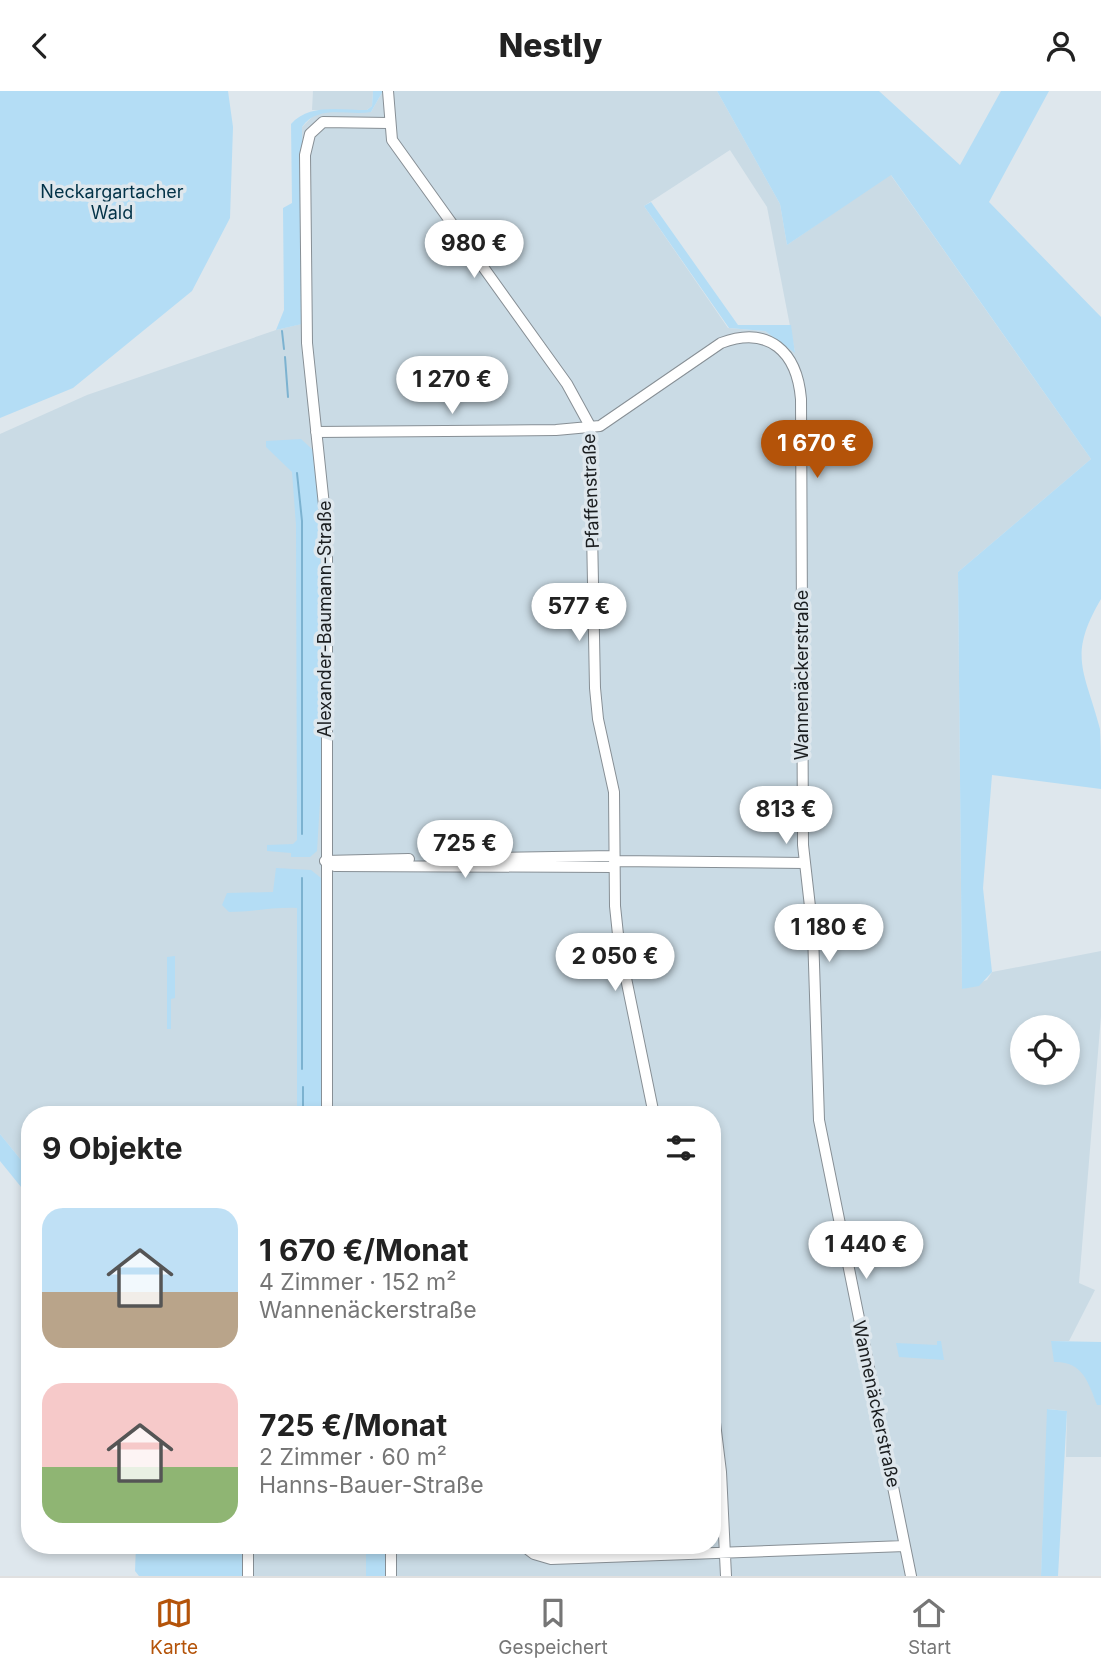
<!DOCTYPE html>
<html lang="de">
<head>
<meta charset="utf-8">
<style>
	:root { --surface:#fff; --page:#f2f2f2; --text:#222; --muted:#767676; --line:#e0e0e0; --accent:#b45309 }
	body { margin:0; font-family:Inter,sans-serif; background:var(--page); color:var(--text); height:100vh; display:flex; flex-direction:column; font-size:26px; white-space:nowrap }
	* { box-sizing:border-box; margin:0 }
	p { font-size:23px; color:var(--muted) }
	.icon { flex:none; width:38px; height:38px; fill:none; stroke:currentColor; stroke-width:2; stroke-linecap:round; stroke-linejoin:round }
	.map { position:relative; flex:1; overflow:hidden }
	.details { position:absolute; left:21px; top:1015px; width:700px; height:448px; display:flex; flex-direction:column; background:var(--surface); border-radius:28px; box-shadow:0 4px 10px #0003 }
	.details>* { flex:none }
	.controls { position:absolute; left:1010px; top:924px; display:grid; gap:14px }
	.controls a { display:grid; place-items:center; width:70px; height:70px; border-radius:50%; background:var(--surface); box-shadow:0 4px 10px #0003; font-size:35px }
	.price { position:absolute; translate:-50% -60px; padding:0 16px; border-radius:24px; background:#fff; color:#222; font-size:23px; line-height:46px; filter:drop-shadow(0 2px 4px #0008) }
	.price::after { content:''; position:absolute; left:50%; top:42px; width:21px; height:16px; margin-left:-10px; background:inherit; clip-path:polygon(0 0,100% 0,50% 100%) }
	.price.current { background:var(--accent); color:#fff }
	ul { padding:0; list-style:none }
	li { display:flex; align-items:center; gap:21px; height:175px; padding:0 21px }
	li span { display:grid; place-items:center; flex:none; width:196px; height:140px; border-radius:21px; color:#555 }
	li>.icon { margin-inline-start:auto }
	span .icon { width:84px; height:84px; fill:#fffc; stroke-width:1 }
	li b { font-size:30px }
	h2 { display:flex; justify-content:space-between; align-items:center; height:84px; padding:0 21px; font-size:30px }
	header { display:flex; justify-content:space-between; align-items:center; height:91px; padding:0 21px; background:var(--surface); font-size:32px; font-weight:800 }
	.dock { display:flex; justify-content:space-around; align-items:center; height:98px; border-top:2px solid var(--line); background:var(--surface); font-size:19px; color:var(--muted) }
	.dock a { display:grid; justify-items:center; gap:4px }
	.dock .current { color:var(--accent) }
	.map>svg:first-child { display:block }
</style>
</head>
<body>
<header><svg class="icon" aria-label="back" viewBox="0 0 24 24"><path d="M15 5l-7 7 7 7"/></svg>Nestly<svg class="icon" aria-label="person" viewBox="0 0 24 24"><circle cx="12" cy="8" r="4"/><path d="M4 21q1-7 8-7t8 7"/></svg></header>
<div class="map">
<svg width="1101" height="1485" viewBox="0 0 1101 1485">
	<rect width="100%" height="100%" fill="#dee7ed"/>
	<!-- built -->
	<path fill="#cadbe5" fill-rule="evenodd" d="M313,0H373L372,15L367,19H312Z
		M383,0H717L780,113L787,154L890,83L1091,368L958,481L962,898L987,889L992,881L1101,860V925L1079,1192L1095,1199L1069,1250H1052L1086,1284L1097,1313L1101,1314V1366H1066L1067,1320L1048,1318L1041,1485H242V1454H528L551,1464L559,1463L560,1454H712V1024H30V1080L0,1043V343L87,304L276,239L301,233L302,36L313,25L322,21H371ZM730,59L767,116L795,261L765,240L728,237L644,115ZM1022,936H1068V982H1022Z"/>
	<!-- green -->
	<path fill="#b4ddf5" d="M0,0H228L233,36L230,127L192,200L73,297L0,327Z
		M373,0H383L371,21C347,25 318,13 302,36V233L276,239L284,219L283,117L292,112L291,33C309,12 341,19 367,19L372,15Z
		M717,0H879L960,74L1001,0H1049L989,111L1101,226V508C1067,566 1085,580 1100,638C1101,655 1101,679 1101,698L992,684L983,797L992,881L979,895L962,898L958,481L1091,368L891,84L787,154L780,113Z
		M651,111L738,234H791L795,262L765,240L729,237L644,115Z
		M301,348L313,359L320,411L322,678L317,760L310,766H291V762L267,760V754L293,753L297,749L296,434L292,381L266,356V350Z
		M276,777L311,779L321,787V990L324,1024H297V817C273,816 252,821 229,821L222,814L227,802L273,801Z
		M175,865V907L171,908V938H167V866Z
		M0,1043L30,1080V1107L0,1070Z
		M937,1250H941L944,1269L899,1266L896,1252L937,1254Z
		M1051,1250L1101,1251V1314H1097C1088,1290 1082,1270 1054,1271Z
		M1047,1318L1067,1320L1058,1485H1041Z
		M136,1454H242V1485H139L135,1480Z
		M366,1454H387V1485H366Z"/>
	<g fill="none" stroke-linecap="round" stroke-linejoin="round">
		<!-- stream -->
		<path stroke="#7cb2d0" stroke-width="2" d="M282,240L284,258
			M285,266L288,306
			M297,382L302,430V743
			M302,787V978
			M303,1024V996"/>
		<!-- minor casing -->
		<g stroke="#878f95" stroke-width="12">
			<path id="minor" d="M388,0L392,49L567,293L590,335L595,597L598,628L614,701L615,815L619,853L654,1024
				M316,341L556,339L600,335L721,252C769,234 797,261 801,308L803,754L813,842L819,1029L911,1485
				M494,767L614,765
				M325,770L335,775L614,776
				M325,770L409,768
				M614,770L804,772
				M327,1024V443L307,252L305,64L310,43L323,31L388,32
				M712,1307L721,1381L726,1485
				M522,1454L534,1463L551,1468L905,1455
				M248,1485V1454
				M391,1485V1454"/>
		</g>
		<!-- minor -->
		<use href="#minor" stroke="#fff" stroke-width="10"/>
	</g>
	<g text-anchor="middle" stroke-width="7" stroke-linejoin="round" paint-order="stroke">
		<!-- park labels -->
		<g font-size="18" fill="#023247" stroke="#dee7ed">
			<text x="112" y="107">Neckargartacher<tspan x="112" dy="21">Wald</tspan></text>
		</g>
		<!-- street labels -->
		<g font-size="18" fill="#1b1e20" stroke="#dee7ed">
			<text transform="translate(591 400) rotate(-92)" y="6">Pfaffenstraße</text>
			<text transform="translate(325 528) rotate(-90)" y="6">Alexander-Baumann-Straße</text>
			<text transform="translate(802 584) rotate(-90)" y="6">Wannenäckerstraße</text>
			<text transform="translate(876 1313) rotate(78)" y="6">Wannenäckerstraße</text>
		</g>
	</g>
</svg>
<div class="controls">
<a><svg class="icon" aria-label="locate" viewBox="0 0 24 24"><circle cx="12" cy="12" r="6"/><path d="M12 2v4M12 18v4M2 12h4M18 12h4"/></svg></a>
</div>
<b class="price" style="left:474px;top:189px">980 €</b>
<b class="price" style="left:452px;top:325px">1 270 €</b>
<b class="price current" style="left:817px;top:389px">1 670 €</b>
<b class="price" style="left:579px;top:552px">577 €</b>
<b class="price" style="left:786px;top:755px">813 €</b>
<b class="price" style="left:465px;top:789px">725 €</b>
<b class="price" style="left:829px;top:873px">1 180 €</b>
<b class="price" style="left:615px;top:902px">2 050 €</b>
<b class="price" style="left:866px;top:1190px">1 440 €</b>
<section class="details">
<h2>9 Objekte<svg class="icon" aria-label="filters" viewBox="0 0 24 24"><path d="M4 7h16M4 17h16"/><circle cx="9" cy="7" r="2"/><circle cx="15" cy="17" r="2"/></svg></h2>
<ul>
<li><span style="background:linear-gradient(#bfe0f5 60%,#b9a48a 0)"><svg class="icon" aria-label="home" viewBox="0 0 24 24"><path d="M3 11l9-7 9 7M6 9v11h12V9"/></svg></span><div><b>1 670 €/Monat</b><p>4 Zimmer · 152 m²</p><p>Wannenäckerstraße</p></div></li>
<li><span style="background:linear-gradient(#f6c9c9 60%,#8fb573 0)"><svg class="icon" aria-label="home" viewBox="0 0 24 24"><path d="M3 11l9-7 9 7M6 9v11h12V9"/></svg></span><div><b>725 €/Monat</b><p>2 Zimmer · 60 m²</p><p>Hanns-Bauer-Straße</p></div></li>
</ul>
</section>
</div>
<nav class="dock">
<a class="current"><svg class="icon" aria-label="map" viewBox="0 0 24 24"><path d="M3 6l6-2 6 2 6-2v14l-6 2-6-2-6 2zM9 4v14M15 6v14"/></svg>Karte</a>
<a><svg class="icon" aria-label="saved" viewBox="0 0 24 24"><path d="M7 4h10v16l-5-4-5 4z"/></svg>Gespeichert</a>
<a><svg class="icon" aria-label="home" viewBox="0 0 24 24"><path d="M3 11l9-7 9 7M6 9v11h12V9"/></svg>Start</a>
</nav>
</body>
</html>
